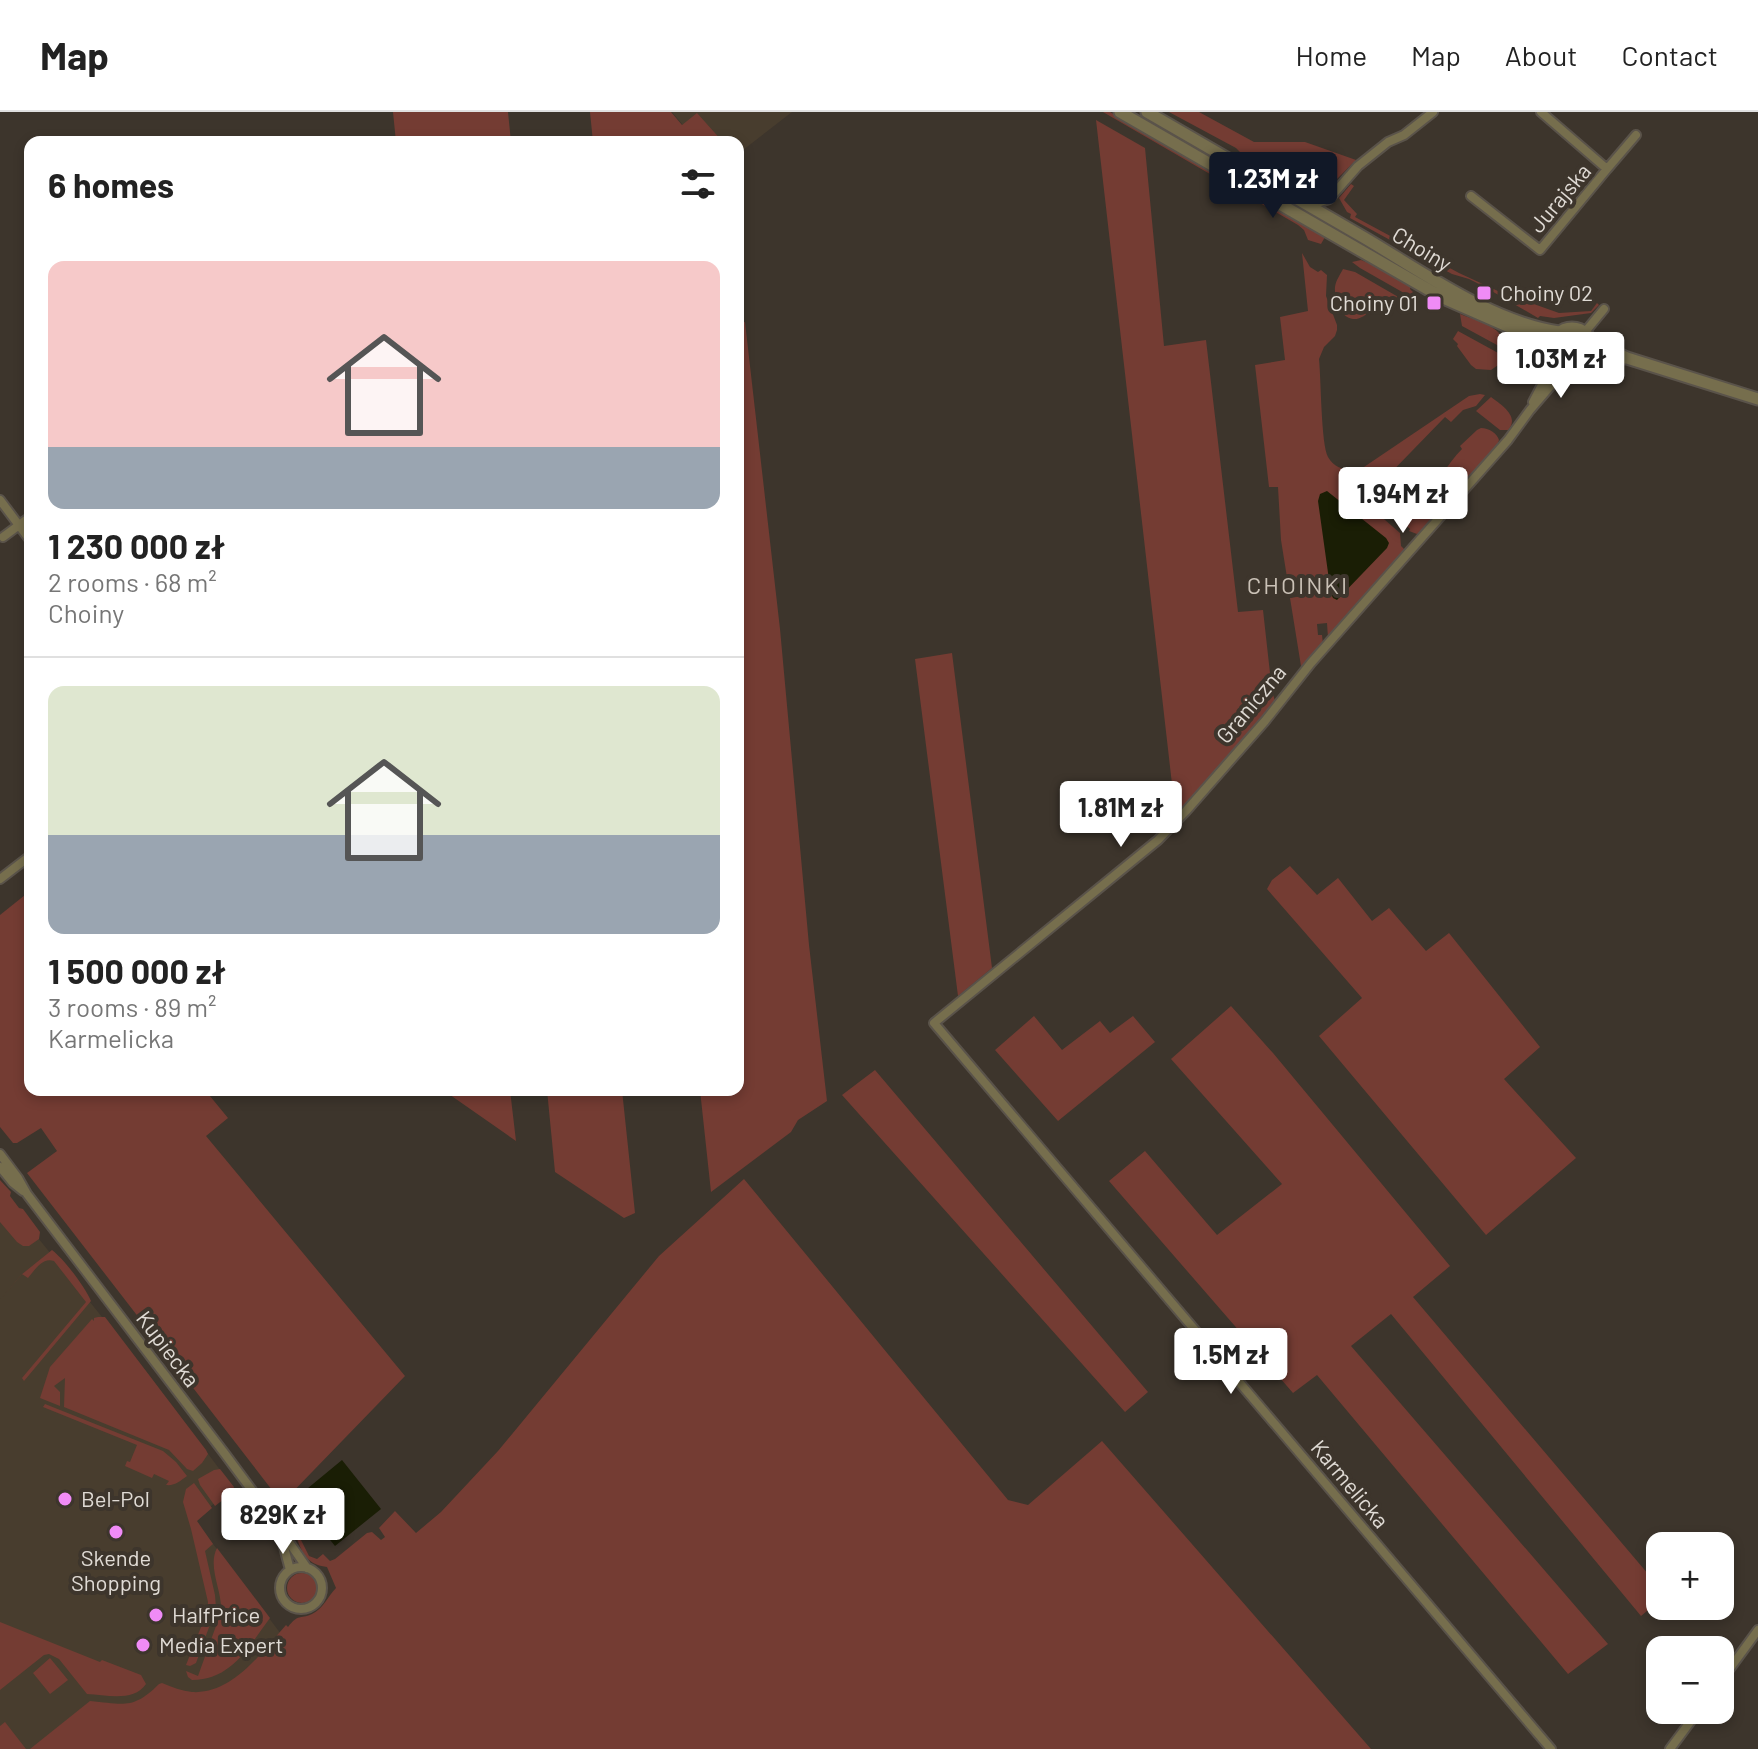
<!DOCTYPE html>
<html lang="en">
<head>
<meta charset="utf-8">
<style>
	:root { --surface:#fff; --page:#f6f6f6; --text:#222; --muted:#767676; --line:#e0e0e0; --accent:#111827 }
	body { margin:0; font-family:Barlow,sans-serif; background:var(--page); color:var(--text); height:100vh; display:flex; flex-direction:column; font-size:30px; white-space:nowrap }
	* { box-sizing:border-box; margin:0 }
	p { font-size:26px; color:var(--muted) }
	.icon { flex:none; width:44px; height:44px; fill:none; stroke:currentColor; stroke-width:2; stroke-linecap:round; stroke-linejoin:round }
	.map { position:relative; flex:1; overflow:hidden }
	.panel { position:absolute; left:24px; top:24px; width:720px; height:960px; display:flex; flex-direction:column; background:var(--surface); border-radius:16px; box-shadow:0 4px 12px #0003 }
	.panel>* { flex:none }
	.buttons { position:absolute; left:1646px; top:1420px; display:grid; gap:16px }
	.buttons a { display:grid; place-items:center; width:88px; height:88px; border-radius:16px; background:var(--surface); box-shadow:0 4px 12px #0003; font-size:40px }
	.price { position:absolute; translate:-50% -68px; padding:0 18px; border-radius:8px; background:#fff; color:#222; font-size:26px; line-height:52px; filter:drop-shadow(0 2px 4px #0008) }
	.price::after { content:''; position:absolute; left:50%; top:48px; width:24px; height:18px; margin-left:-12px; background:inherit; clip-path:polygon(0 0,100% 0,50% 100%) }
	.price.on { background:var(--accent); color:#fff }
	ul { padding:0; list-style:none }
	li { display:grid; align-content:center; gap:16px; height:424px; padding:0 24px }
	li+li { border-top:2px solid var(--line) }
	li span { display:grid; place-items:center; height:248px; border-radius:16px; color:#555 }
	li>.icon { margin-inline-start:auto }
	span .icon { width:144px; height:144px; fill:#fffc; stroke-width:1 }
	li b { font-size:34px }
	h2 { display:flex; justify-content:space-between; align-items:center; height:96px; padding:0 24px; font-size:34px }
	header { display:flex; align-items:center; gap:48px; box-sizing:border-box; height:112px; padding:0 40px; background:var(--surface); border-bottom:2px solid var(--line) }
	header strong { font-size:38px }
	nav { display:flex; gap:44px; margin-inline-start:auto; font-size:28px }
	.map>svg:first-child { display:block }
</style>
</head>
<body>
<header>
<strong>Map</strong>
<nav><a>Home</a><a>Map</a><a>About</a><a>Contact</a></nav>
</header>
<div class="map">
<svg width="1758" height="1637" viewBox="0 0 1758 1637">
	<rect width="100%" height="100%" fill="#3d352c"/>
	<!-- built -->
	<path fill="#483d2e" d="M672,0H792L738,42V30H697Z
		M0,1079L145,1258L233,1375L195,1408L287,1530L154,1637H0Z"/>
	<!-- green -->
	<path fill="#743c33" d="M393,0H508L511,30H396Z
		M590,0H671L682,13L697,1L723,30H593Z
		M1103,0H1110L1325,125L1321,132L1308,128L1304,118L1298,113Z
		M1169,0H1199L1254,30H1305L1356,48L1328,76L1307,74L1306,77H1302L1243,43L1236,36Z
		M1096,8L1145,36L1164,234L1206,228L1238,500L1263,498L1272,579L1275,589L1176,707Z
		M1351,72L1354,74L1344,88L1357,102L1355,105L1459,161L1500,180L1559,201L1591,199L1597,191L1599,193L1591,201L1554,206L1540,204L1538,206L1483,174L1469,167L1452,162L1350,106L1351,102L1347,100L1339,86Z
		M1302,141L1310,155L1318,160L1321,158L1327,163L1326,184L1337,213V218L1335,224L1324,235L1319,247C1321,265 1321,333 1328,345C1335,357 1348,360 1361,357L1469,284L1480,282L1485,283L1476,294L1463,298L1451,310L1445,305L1377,375L1381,380L1375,391L1377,401L1400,421L1401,434L1405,438L1328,526L1327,511L1317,512L1318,523H1322L1323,532L1306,553L1301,554L1290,486L1309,483L1308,476L1289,478L1281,428L1278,375H1269L1255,253L1285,248L1280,205L1308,199Z
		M1361,148L1376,154L1411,174L1410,177L1413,180L1411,185L1360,156L1352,150Z
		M1343,157L1355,160L1407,190L1406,192C1374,177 1373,208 1353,207C1340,206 1334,185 1335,175C1336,168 1340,163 1343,157Z
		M1460,202C1480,210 1505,215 1508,239L1462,214Z
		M745,210L780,517L809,833L827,989L798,1008L791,1020L711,1080L700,978H738V211Z
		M1458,219L1500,242L1504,249L1491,258L1476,257L1471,253L1457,234L1458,232L1453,227Z
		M1557 235a15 15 0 1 1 30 0a15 15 0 1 1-30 0Z
		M1491,285C1502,293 1520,305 1508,318H1500L1476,299Z
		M1481,316C1489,316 1497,321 1499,328L1497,334L1421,420L1417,422L1409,419L1410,417L1399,407C1401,395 1411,392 1420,386C1438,372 1447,352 1462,337L1460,334L1477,318Z
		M952,541L992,856L958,884L915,547Z
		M1290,754L1317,783L1338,766L1372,809L1389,796L1426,839L1449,821L1540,935L1504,967L1576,1046L1486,1123L1319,924L1362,886L1267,777L1272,768Z
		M30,779V978H205L228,1006L206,1024L405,1264L282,1391L27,1061L57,1039L41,1016L17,1031H13L0,1015V803Z
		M1231,894L1273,941L1450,1154L1413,1185L1660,1476V1488L1641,1504L1391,1202L1351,1234L1608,1532L1568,1562L1317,1263L1293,1281L1109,1069L1145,1039L1217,1123L1282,1072L1171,947Z
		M1034,904L1062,938L1100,909L1110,921L1133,904L1155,930L1058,1009L995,938Z
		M875,958L1148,1280L1125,1300L842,983Z
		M443,978H510L516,1029Z
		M547,978H622L635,1101L624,1106L555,1060Z
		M744,1067L1008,1388L1028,1393L1102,1329L1371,1637H30L90,1589C124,1592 133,1598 159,1572L162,1571C172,1575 182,1579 192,1580C232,1583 262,1540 286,1513L288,1515C299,1501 299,1508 312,1502C323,1497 328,1484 336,1476L327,1455C304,1452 302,1439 294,1419L297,1420L309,1444L317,1447L323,1442L330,1449L335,1447L367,1421L372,1420L381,1428L385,1425L379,1416L395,1399L416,1421L441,1400L498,1339L659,1144Z
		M0,1068L11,1080L10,1084L19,1096L23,1097L40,1120L39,1127L29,1134H23L17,1130L0,1110Z
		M52,1138C64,1147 85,1175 91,1189L24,1269L22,1266L86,1190L54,1149C42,1145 35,1158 28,1166L22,1162L0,1188L21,1163Z
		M98,1205H105L206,1338L208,1342L202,1351L193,1359L187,1357L169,1338L64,1295L65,1266L54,1274L60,1280V1294L40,1286L50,1255L92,1207L94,1209V1206Z
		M45,1292L163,1339L176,1350L187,1364C180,1369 175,1374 166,1373L169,1369L154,1362L152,1366L125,1354L127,1349L130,1350L137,1333L43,1295Z
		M220,1357L234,1375L232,1381L215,1394L200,1373L198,1367L214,1358Z
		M194,1371L212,1396L197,1409L213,1432L205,1439L215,1483L216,1496L196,1551L190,1554L186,1553L207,1500L208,1490L191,1417L183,1390L186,1377Z
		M217,1436L270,1506C249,1534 232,1568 192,1568L188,1565L186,1559L198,1564L221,1500C223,1480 207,1455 217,1436Z
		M287 1476a15 15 0 1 1 30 0a15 15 0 1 1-30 0Z
		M0,1510L100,1550L102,1548L141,1563L146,1572C134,1590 107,1583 87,1582L59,1547L49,1542L44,1543L0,1578Z
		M50,1546L68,1568L50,1582L33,1561Z
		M5,1610L26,1637H0V1614Z"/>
	<!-- water -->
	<path fill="#1a1e05" d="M1327,379L1386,426L1389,431L1387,436L1337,488L1333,486L1331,482L1318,389L1320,382Z
		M342,1348L381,1397L335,1434L296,1386Z"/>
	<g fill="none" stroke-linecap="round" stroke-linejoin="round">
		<!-- minor casing -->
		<g stroke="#5a534a" stroke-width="12">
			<path id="minor" d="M1607,57L1636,23
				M1471,84L1540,138L1607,57L1541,0
				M1309,94L1329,87L1358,54L1388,30L1404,23L1433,0
				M1585,220L1604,197
				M1533,290L1555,248
				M0,388L30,428
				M3,425L30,405
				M0,767L30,744
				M0,1042L18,1066L27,1082L225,1342L268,1400L307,1456
				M0,1055L13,1071L23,1079
				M280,1420L290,1458
				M280 1476a21 21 0 1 1 42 0a21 21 0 1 1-42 0Z
				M1720,1570L1758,1518
				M1551,1637L934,911L1158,728L1186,699L1265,609L1311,551L1508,328L1530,298L1566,256
				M1670,1637L1699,1598"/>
		</g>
		<!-- tertiary casing -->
		<g stroke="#5a534a" stroke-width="15">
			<path id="tertiary" d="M1120,0L1443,186L1539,228L1551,236
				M1147,0C1219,42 1291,83 1363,125C1421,159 1491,210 1559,220
				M1552 236a20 20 0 1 1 40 0a20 20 0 1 1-40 0Z
				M1591,229L1627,246L1758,287
				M1589,247L1625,246"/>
		</g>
		<!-- minor -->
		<use href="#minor" stroke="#766e4d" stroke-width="8"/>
		<!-- tertiary -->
		<use href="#tertiary" stroke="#766e4d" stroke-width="11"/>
	</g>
	<!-- markers -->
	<g fill="#f08bf6" stroke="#3d352c" stroke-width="3">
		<rect x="1476" y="173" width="16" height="16" rx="4"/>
		<rect x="1426" y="183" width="16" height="16" rx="4"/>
		<circle cx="65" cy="1387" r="8"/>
		<circle cx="116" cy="1420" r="8"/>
		<circle cx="156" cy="1503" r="8"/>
		<circle cx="143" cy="1533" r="8"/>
	</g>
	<g text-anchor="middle" stroke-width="8" stroke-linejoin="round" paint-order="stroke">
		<!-- street labels -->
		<g font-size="22" fill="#e0dbd5" stroke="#3d352c">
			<text transform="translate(1560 86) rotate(-50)" y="8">Jurajska</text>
			<text transform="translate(1422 137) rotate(31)" y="8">Choiny</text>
			<text transform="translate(1251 592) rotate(-50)" y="8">Graniczna</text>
			<text transform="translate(168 1237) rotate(53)" y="8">Kupiecka</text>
			<text transform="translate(1350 1372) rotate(50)" y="8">Karmelicka</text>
		</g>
		<!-- poi labels -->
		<g font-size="22" fill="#e0dbd5" stroke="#3d352c" text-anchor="start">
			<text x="1500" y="189">Choiny 02</text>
			<text x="1418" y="199" text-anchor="end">Choiny 01</text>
			<text x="81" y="1395">Bel-Pol</text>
			<text x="116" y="1454" text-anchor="middle">Skende<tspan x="116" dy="25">Shopping</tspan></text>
			<text x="172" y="1511">HalfPrice</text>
			<text x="159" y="1541">Media Expert</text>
		</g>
		<!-- neighbourhood labels -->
		<g font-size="24" letter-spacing="2" fill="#cac1b6" stroke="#3d352c">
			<text x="1298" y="482">CHOINKI</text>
		</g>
	</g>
</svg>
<div class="buttons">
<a>+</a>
<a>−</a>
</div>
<b class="price on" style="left:1273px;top:108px">1.23M zł</b>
<b class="price" style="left:1561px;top:288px">1.03M zł</b>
<b class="price" style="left:1403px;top:423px">1.94M zł</b>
<b class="price" style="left:1121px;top:737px">1.81M zł</b>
<b class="price" style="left:1231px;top:1284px">1.5M zł</b>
<b class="price" style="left:283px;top:1444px">829K zł</b>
<section class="panel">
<h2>6 homes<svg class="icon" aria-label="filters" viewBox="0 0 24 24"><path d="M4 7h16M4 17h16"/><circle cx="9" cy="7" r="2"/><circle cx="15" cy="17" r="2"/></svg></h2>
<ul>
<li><span style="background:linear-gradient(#f6c9c9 75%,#9aa5b1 0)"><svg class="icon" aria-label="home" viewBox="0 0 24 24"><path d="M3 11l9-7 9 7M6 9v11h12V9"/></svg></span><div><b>1 230 000 zł</b><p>2 rooms · 68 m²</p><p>Choiny</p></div></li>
<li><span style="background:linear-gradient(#dfe7d0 60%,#9aa5b1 0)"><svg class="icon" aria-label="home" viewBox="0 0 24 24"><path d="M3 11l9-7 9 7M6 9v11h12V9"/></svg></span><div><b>1 500 000 zł</b><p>3 rooms · 89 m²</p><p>Karmelicka</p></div></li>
</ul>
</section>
</div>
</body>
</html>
